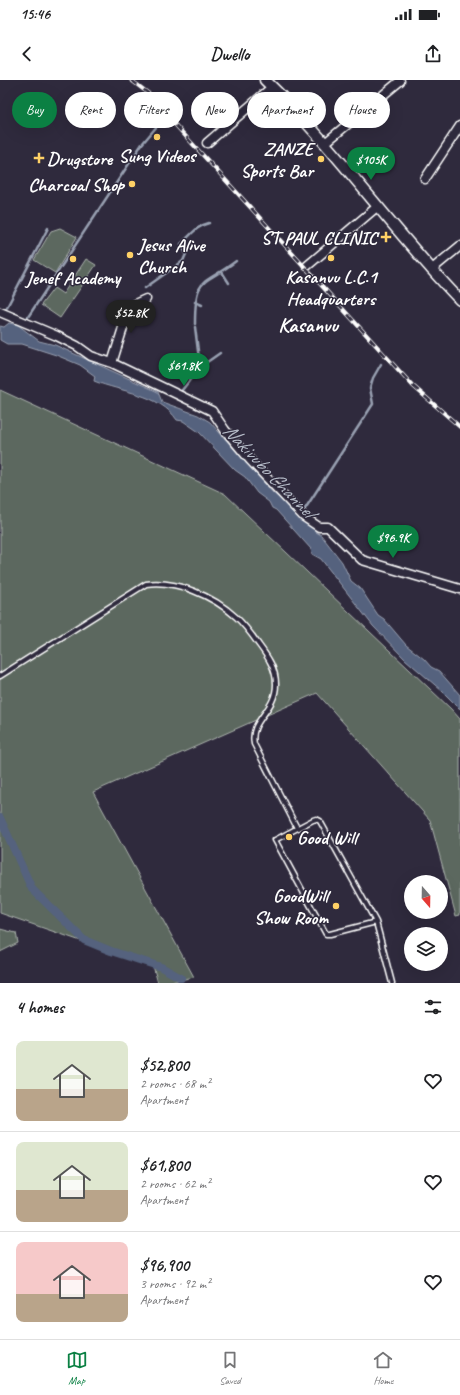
<!DOCTYPE html>
<html lang="en">
<head>
<meta charset="utf-8">
<style>
	:root { --surface:#fff; --page:#f2f2f2; --text:#202124; --muted:#757577; --line:#e0e0e0; --accent:#0b8043 }
	body { margin:0; font-family:Caveat,sans-serif; background:var(--page); color:var(--text); height:100vh; display:flex; flex-direction:column; font-size:15px; white-space:nowrap }
	* { box-sizing:border-box; margin:0 }
	p { font-size:13px; color:var(--muted) }
	.icon { flex:none; width:22px; height:22px; fill:none; stroke:currentColor; stroke-width:2; stroke-linecap:round; stroke-linejoin:round }
	.map { position:relative; height:903px; overflow:hidden }
	.side { display:flex; flex-direction:column; background:var(--surface); flex:1 }
	.side>* { flex:none }
	.hud { position:absolute; left:12px; top:12px; width:436px; height:36px; display:flex; gap:8px }
	.needle { width:26px; rotate:160deg }
	.controls { position:absolute; left:404px; top:795px; display:grid; gap:8px }
	.controls a { display:grid; place-items:center; width:44px; height:44px; border-radius:50%; background:var(--surface); box-shadow:0 4px 16px #0002; font-size:20px }
	.price { position:absolute; translate:-50% -34px; padding:0 9px; border-radius:14px; background:var(--accent); color:#fff; font-size:13px; line-height:26px; filter:drop-shadow(0 1px 2px #0008) }
	.price::after { content:''; position:absolute; left:50%; top:24px; width:12px; height:9px; margin-left:-6px; background:inherit; clip-path:polygon(0 0,100% 0,50% 100%) }
	.price.selected { background:#222; color:#fff }
	ul { padding:0; list-style:none }
	li { display:flex; align-items:center; gap:12px; height:100px; padding:0 16px }
	li+li { border-top:1px solid var(--line) }
	li span { display:grid; place-items:center; flex:none; width:112px; height:80px; border-radius:8px; color:#555 }
	li>.icon { margin-inline-start:auto }
	span .icon { width:48px; height:48px; fill:#fffc; stroke-width:1 }
	li b { font-size:17px }
	h2 { display:flex; justify-content:space-between; align-items:center; height:48px; padding:0 16px; font-size:17px }
	.tag { padding:0 14px; border-radius:18px; background:var(--surface); box-shadow:0 4px 16px #0002; font-size:14px; line-height:36px }
	.tag.selected { background:var(--accent); color:#fff }
	.status { display:flex; justify-content:space-between; align-items:center; height:28px; padding:0 20px; background:var(--surface); direction:ltr }
	.status svg { height:11px; fill:currentColor }
	header { display:flex; justify-content:space-between; align-items:center; height:52px; padding:0 16px; background:var(--surface); font-size:18px; font-weight:700 }
	.menu { display:flex; justify-content:space-around; align-items:center; height:56px; border-top:1px solid var(--line); background:var(--surface); font-size:11px; color:var(--muted) }
	.menu a { display:grid; justify-items:center; gap:2px }
	.menu .selected { color:var(--accent) }
	.map>svg:first-child { display:block }
</style>
</head>
<body>
<div class="status"><b>15:46</b><svg viewBox="0 0 49 12"><path d="M0 12V9h3v3zM5 12V6h3v6zM10 12V3h3v9zM15 12V0h3v12zM26 1h20v11H26zM47 4h2v5h-2z"/></svg></div>
<header><svg class="icon" aria-label="back" viewBox="0 0 24 24"><path d="M15 5l-7 7 7 7"/></svg>Dwello<svg class="icon" aria-label="share" viewBox="0 0 24 24"><path d="M12 15V3M7 8l5-5 5 5M5 13v7h14v-7"/></svg></header>
<div class="map">
<svg width="460" height="903" viewBox="0 0 460 903">
	<rect width="100%" height="100%" fill="#2f2a3d"/>
	<filter id="ink" filterUnits="userSpaceOnUse"><feTurbulence type="fractalNoise" baseFrequency=".025" numOctaves="2"/><feDisplacementMap in="SourceGraphic" scale="8" xChannelSelector="R" yChannelSelector="G"/><feConvolveMatrix kernelMatrix="1 2 1 2 8 2 1 2 1" color-interpolation-filters="sRGB"/></filter>
	<g filter="url(#ink)">
		<!-- green -->
		<path fill="#5b685e" stroke="#adb4ae" d="M60,148L77,157L55,193L34,180L51,151Z
			M86,179L96,185L60,238L41,225L54,208L63,214Z
			M0,310L225,414L451,629L460,639V835L456,836L430,740L317,613L93,712L194,897L166,903H158L153,886L0,833Z
			M0,849L16,853L18,863L0,872Z"/>
		<!-- water -->
		<path fill="#55627e" stroke="#99a1b2" d="M9,243L18,245L39,261L55,265L158,312L162,322L198,335L210,342L273,413L313,445L316,452L321,455L342,482L351,501L360,508L378,535L384,539L406,565L424,579L431,587L439,591L460,615V629L442,611L405,579L373,546L321,479L312,474L311,469L276,430L272,428L269,422L257,413L245,397L235,390L199,352L183,341L177,340C160,314 121,312 94,301L95,296L80,285L56,275L22,264H7L0,260V246L4,247Z"/>
		<g fill="none" stroke-linecap="round" stroke-linejoin="round">
			<!-- stream -->
			<path stroke="#99a1b2" stroke-width="2.5" d="M222,192L229,203
				M145,208L183,181L186,174L181,164C191,155 196,146 209,143
				M195,222L202,225
				M6,229L48,148
				M26,240L142,64L158,45
				M195,244C195,195 202,207 236,181
				M200,287L220,273
				M179,314L200,287L195,247
				M303,432L373,324L370,308L373,298L381,284"/>
			<!-- canal -->
			<path stroke="#55627e" stroke-width="8" d="M0,738L32,809L84,860L111,871L161,887L181,898"/>
			<!-- service casing -->
			<g stroke="#fff" stroke-width="7">
				<path id="service" d="M0,596L146,504C177,500 213,516 236,537C245,545 252,555 259,565C268,577 276,589 276,604C276,632 249,639 254,664L297,748
					M376,842L330,854H326L275,760L313,740L316,739L320,741L376,842L392,903"/>
			</g>
			<!-- minor casing -->
			<g stroke="#fff" stroke-width="11">
				<path id="minor" d="M207,63L272,7
					M325,63L400,1
					M425,99L460,46
					M307,186L378,126
					M431,190L460,166
					M0,232L57,256L77,266L91,276L112,283L212,331L225,350L250,380L304,437L319,447H328L362,480L460,509
					M112,283L127,235L135,224L146,219"/>
			</g>
			<!-- tertiary casing -->
			<g stroke="#fff" stroke-width="13">
				<path id="tertiary" d="M265,0C336,68 392,150 460,220"/>
			</g>
			<!-- service -->
			<use href="#service" stroke="#2f2a3d" stroke-width="4"/>
			<!-- minor -->
			<use href="#minor" stroke="#2f2a3d" stroke-width="8"/>
			<!-- tertiary -->
			<use href="#tertiary" stroke="#2f2a3d" stroke-width="10"/>
			<!-- rail casing -->
			<g stroke="#fff" stroke-width="4">
				<path id="rail" d="M131,0L148,13L169,38L413,306L460,347"/>
			</g>
			<!-- rail -->
			<use href="#rail" stroke="#2f2a3d" stroke-width="2.5" stroke-dasharray="8" stroke-linecap="butt"/>
		</g>
	</g>
	<!-- markers -->
	<g fill="#ffd166" stroke="#2f2a3d" stroke-width="1.5">
		<circle cx="157" cy="57" r="4"/>
		<path d="M37 72h4v4h4v4h-4v4h-4v-4h-4v-4h4z"/>
		<circle cx="321" cy="79" r="4"/>
		<circle cx="132" cy="104" r="4"/>
		<path d="M384 151h4v4h4v4h-4v4h-4v-4h-4v-4h4z"/>
		<circle cx="130" cy="175" r="4"/>
		<circle cx="331" cy="178" r="4"/>
		<circle cx="73" cy="179" r="4"/>
		<circle cx="289" cy="757" r="4"/>
		<circle cx="336" cy="826" r="4"/>
	</g>
	<g text-anchor="middle" stroke-width="3" stroke-linejoin="round" paint-order="stroke">
		<!-- poi labels -->
		<g font-size="19" font-weight="bold" fill="#fff" stroke="#2f2a3d" text-anchor="end">
			<text x="313" y="75">ZANZE<tspan x="313" dy="22">Sports Bar</tspan></text>
			<text x="157" y="82" text-anchor="middle">Sung Videos</text>
			<text x="47" y="85" text-anchor="start">Drugstore</text>
			<text x="124" y="111">Charcoal Shop</text>
			<text x="377" y="164">ST PAUL CLINIC</text>
			<text x="138" y="171" text-anchor="start">Jesus Alive<tspan x="138" dy="22">Church</tspan></text>
			<text x="331" y="203" text-anchor="middle">Kasanvu L.C.1<tspan x="331" dy="22">Headquarters</tspan></text>
			<text x="73" y="204" text-anchor="middle">Jenef Academy</text>
			<text x="297" y="764" text-anchor="start">Good Will</text>
			<text x="328" y="822">GoodWill<tspan x="328" dy="22">Show Room</tspan></text>
		</g>
		<!-- water labels -->
		<g font-size="20" font-style="italic" fill="#b2b8c5" stroke="#2f2a3d">
			<text transform="translate(269 390) rotate(46)" y="7">Nakivubo Channel</text>
		</g>
		<!-- quarter labels -->
		<g font-size="21" font-weight="bold" fill="#fff" stroke="#2f2a3d">
			<text x="308" y="252">Kasanvu</text>
		</g>
	</g>
</svg>
<div class="controls">
<a><svg class="needle" viewBox="-14 -14 28 28"><path d="M0-13l5 13h-10z" fill="#e53935"/><path d="M0 13l5-13h-10z" fill="#757577"/></svg></a>
<a><svg class="icon" aria-label="layers" viewBox="0 0 24 24"><path d="M12 4l9 5-9 5-9-5zM3 14l9 5 9-5"/></svg></a>
</div>
<b class="price" style="left:371px;top:101px">$105K</b>
<b class="price selected" style="left:131px;top:254px">$52.8K</b>
<b class="price" style="left:184px;top:307px">$61.8K</b>
<b class="price" style="left:393px;top:479px">$96.9K</b>
<div class="hud">
<a class="tag selected">Buy</a>
<a class="tag">Rent</a>
<a class="tag">Filters</a>
<a class="tag">New</a>
<a class="tag">Apartment</a>
<a class="tag">House</a>
</div>
</div>
<section class="side">
<h2>4 homes<svg class="icon" aria-label="filters" viewBox="0 0 24 24"><path d="M4 7h16M4 17h16"/><circle cx="9" cy="7" r="2"/><circle cx="15" cy="17" r="2"/></svg></h2>
<ul>
<li><span style="background:linear-gradient(#dfe7d0 60%,#b9a48a 0)"><svg class="icon" aria-label="home" viewBox="0 0 24 24"><path d="M3 11l9-7 9 7M6 9v11h12V9"/></svg></span><div><b>$52,800</b><p>2 rooms · 68 m²</p><p>Apartment</p></div><svg class="icon" aria-label="heart" viewBox="0 0 24 24"><path d="M12 20l-8-8c-3-5 5-10 8-4 3-6 11-1 8 4z"/></svg></li>
<li><span style="background:linear-gradient(#dfe7d0 60%,#b9a48a 0)"><svg class="icon" aria-label="home" viewBox="0 0 24 24"><path d="M3 11l9-7 9 7M6 9v11h12V9"/></svg></span><div><b>$61,800</b><p>2 rooms · 62 m²</p><p>Apartment</p></div><svg class="icon" aria-label="heart" viewBox="0 0 24 24"><path d="M12 20l-8-8c-3-5 5-10 8-4 3-6 11-1 8 4z"/></svg></li>
<li><span style="background:linear-gradient(#f6c9c9 65%,#b9a48a 0)"><svg class="icon" aria-label="home" viewBox="0 0 24 24"><path d="M3 11l9-7 9 7M6 9v11h12V9"/></svg></span><div><b>$96,900</b><p>3 rooms · 92 m²</p><p>Apartment</p></div><svg class="icon" aria-label="heart" viewBox="0 0 24 24"><path d="M12 20l-8-8c-3-5 5-10 8-4 3-6 11-1 8 4z"/></svg></li>
</ul>
</section>
<nav class="menu">
<a class="selected"><svg class="icon" aria-label="map" viewBox="0 0 24 24"><path d="M3 6l6-2 6 2 6-2v14l-6 2-6-2-6 2zM9 4v14M15 6v14"/></svg>Map</a>
<a><svg class="icon" aria-label="saved" viewBox="0 0 24 24"><path d="M7 4h10v16l-5-4-5 4z"/></svg>Saved</a>
<a><svg class="icon" aria-label="home" viewBox="0 0 24 24"><path d="M3 11l9-7 9 7M6 9v11h12V9"/></svg>Home</a>
</nav>
</body>
</html>
